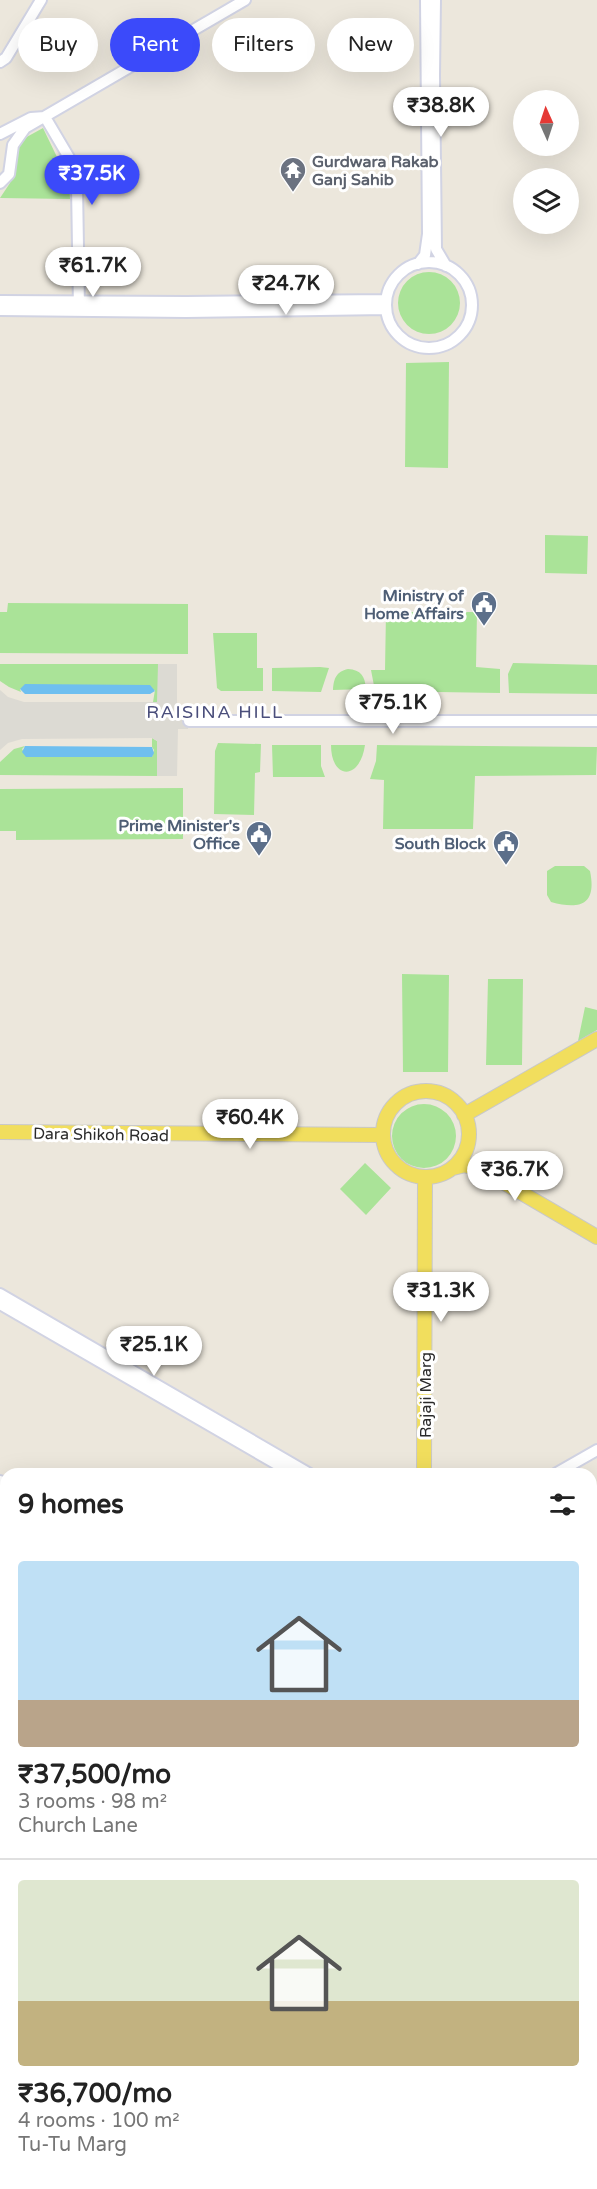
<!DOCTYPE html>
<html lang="en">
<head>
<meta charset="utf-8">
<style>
	:root { --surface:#fff; --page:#f2f2f2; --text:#222; --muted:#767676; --line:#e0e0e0; --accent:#3b4afa }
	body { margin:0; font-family:"Varela Round",sans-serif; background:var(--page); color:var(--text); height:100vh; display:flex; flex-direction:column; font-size:22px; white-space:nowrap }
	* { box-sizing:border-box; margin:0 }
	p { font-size:20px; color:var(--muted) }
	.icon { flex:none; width:33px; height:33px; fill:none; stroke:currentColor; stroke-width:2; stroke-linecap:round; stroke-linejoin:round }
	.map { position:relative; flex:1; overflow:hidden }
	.details { position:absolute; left:0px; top:1468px; width:597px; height:722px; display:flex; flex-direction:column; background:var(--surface); border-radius:18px 18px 0 0; box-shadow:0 6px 24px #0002 }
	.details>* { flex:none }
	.banner { position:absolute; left:18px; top:18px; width:561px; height:54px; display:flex; gap:12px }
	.needle { width:39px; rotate:357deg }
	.controls { position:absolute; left:513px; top:90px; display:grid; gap:12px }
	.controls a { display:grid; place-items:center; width:66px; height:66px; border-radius:50%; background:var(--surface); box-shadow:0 6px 24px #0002; font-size:30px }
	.price { position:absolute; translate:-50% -51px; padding:0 14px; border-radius:21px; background:#fff; color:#222; font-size:20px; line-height:39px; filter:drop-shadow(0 2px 3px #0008) }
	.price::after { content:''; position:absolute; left:50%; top:36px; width:18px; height:14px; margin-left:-9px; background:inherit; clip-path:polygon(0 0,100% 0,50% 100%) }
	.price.on { background:var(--accent); color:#fff }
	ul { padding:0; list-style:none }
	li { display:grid; align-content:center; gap:12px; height:318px; padding:0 18px }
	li+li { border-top:2px solid var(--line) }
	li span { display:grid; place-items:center; height:186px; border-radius:6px; color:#555 }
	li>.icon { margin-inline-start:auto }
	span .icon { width:108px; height:108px; fill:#fffc; stroke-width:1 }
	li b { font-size:26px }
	h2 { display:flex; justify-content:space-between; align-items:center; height:72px; padding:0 18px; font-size:26px }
	.chip { padding:0 21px; border-radius:27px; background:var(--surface); box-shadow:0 6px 24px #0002; font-size:21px; line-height:54px }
	.chip.on { background:var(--accent); color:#fff }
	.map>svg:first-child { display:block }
</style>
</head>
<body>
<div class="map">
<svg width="597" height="2189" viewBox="0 0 597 2189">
	<rect width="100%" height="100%" fill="#ece7dc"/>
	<!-- green -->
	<path fill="#aae398" d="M43,128L69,182L70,199L0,198L10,183L18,149L23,139Z
		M398 303a31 31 0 1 1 62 0a31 31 0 1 1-62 0Z
		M449,362L448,468L405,467L406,363Z
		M545,535L588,536L587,574L545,573Z
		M8,603L188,604V654L0,653V612H7Z
		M386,612H477L476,667L500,669V693L375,691L371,670H385Z
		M213,633H257V668H263V691H221L217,688Z
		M513,663L597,665V694L509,693L508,674Z
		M0,664H158V702H153L155,690L20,689L21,692L9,687L0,681Z
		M320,667L329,668L321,692L272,691V668Z
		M348,669C361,670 365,676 366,689L333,690C334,678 336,672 348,669Z
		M152,738L157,741V776L0,775V762L14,749L25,746L22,749L27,757H152L154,750L152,747Z
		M218,743L261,744L260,772L255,773L254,815L214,814L215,751Z
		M272,745H321V766L325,777H273Z
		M331,745H365C360,781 331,780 331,745Z
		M377,745L597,747L596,775L475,776L473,829H383L384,780L370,779L376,761Z
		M183,788V839L16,840V831H0V789Z
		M555,866H584L590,871C597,905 580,910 551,902L547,895V871Z
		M402,974L449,975L448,1072H403Z
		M488,979H523L522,1065H486Z
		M585,1007L597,1010V1030L578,1041Z
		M392 1136a32 32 0 1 1 64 0a32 32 0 1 1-64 0Z
		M365,1163L391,1188L366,1215L340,1189Z"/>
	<!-- plaza -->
	<path fill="#dcdad3" d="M158,664H177V713H189L188,729H178L177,776H157V741L152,738L22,739L8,743L0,750V690L8,697L24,702H157Z"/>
	<!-- water -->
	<path fill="#6fbfef" d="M25,684L150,685L155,691L150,694H25L20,689Z
		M25,746L152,747L154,753L152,757H26L22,752Z"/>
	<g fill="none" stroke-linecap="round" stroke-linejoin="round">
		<!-- minor casing -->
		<g stroke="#d1d3e3" stroke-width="14">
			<path id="minor" d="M435,0L434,75L436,249L446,266
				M0,62L6,58L41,0
				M0,134L31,118L45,117L71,161L77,186L79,308
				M0,183L9,174L13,145L25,128L245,0
				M386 305a43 43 0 1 1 86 0a43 43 0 1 1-86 0Z
				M418,264L425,255L428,234L426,0
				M0,301L186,302L386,300
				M0,310L186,312L386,309
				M189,721H597
				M0,1294L310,1474
				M0,1304L294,1474
				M555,1474L597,1450
				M0,1481L6,1484
				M0,1557L6,1555
				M591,1646L597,1655
				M0,1789L6,1786
				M0,1989L6,1993
				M591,2081L597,2071
				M547,2184L550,2189"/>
		</g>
		<!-- major casing -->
		<g stroke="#c8c8c8" stroke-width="16">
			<path id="major" d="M383 1134a43 43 0 1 1 86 0a43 43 0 1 1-86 0Z
				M464,1115L597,1039
				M0,1132L382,1135
				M453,1168L465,1165L484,1171L597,1237
				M424,1474L425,1178
				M0,2125L6,2129
				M0,2137L6,2140
				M83,2184L92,2189
				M102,2184L110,2189
				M419,2189V2184
				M430,2189V2184"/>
		</g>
		<!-- minor -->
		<use href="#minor" stroke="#fff" stroke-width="10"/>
		<!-- major -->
		<use href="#major" stroke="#f1de5d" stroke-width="14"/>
	</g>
	<!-- icons -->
	<defs>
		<g id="temple-pin" transform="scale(1.35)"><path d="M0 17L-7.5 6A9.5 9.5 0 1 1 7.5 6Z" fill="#6b7280" stroke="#fff"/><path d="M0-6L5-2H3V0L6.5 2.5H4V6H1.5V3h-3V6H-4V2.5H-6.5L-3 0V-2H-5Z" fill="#fff"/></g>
		<g id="civic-pin" transform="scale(1.35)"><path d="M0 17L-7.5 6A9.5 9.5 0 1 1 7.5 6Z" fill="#5c6f8a" stroke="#fff"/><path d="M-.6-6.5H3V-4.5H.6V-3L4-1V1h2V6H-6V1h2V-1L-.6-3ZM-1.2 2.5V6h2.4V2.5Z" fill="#fff"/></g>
	</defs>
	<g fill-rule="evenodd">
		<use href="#temple-pin" x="293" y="170"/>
		<use href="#civic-pin" x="484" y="604"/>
		<use href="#civic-pin" x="259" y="834"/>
		<use href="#civic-pin" x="506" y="843"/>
	</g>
	<g text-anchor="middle" stroke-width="6" stroke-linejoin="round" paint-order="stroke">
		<!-- worship labels -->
		<g font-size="16" font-weight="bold" fill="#5b616d" stroke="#fff" text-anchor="start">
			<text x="312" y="167">Gurdwara Rakab<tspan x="312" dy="18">Ganj Sahib</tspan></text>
		</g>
		<!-- service labels -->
		<g font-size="16" font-weight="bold" fill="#4e5e75" stroke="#fff" text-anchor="end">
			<text x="464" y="601">Ministry of<tspan x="464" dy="18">Home Affairs</tspan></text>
			<text x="240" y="831">Prime Minister's<tspan x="240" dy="18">Office</tspan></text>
			<text x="486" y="849">South Block</text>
		</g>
		<!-- street labels -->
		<g font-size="16" fill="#2a2a2a" stroke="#fff">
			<text transform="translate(101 1134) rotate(1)" y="6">Dara Shikoh Road</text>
			<text transform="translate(425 1395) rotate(-90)" y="6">Rajaji Marg</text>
		</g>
		<!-- neighbourhood labels -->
		<g font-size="18" letter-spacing="1.5" fill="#4a4e7b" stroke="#fff">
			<text x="215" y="718">RAISINA HILL</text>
		</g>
	</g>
</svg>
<div class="controls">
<a><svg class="needle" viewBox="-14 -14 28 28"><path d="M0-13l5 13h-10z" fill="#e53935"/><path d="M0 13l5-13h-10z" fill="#767676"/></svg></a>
<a><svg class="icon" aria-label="layers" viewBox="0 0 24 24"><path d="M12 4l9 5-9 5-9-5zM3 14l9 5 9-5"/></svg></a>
</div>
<b class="price" style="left:441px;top:138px">₹38.8K</b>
<b class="price on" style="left:92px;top:206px">₹37.5K</b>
<b class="price" style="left:93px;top:298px">₹61.7K</b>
<b class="price" style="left:286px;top:316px">₹24.7K</b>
<b class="price" style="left:393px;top:735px">₹75.1K</b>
<b class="price" style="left:250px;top:1150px">₹60.4K</b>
<b class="price" style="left:515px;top:1202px">₹36.7K</b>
<b class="price" style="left:441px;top:1323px">₹31.3K</b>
<b class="price" style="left:154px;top:1377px">₹25.1K</b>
<div class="banner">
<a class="chip">Buy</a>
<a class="chip on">Rent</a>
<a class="chip">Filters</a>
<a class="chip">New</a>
</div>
<section class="details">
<h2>9 homes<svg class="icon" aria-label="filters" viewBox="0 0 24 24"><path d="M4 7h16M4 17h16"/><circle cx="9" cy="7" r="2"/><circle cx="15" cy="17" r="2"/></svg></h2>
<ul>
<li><span style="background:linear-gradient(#bfe0f5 75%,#b9a48a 0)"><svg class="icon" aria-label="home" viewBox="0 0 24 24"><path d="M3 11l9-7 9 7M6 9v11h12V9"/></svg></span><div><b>₹37,500/mo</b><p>3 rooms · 98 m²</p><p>Church Lane</p></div></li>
<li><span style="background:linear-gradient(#dfe7d0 65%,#c2b280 0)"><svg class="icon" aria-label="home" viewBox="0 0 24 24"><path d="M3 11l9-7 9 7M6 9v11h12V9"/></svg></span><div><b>₹36,700/mo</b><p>4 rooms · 100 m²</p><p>Tu-Tu Marg</p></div></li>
</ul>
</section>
</div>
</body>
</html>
